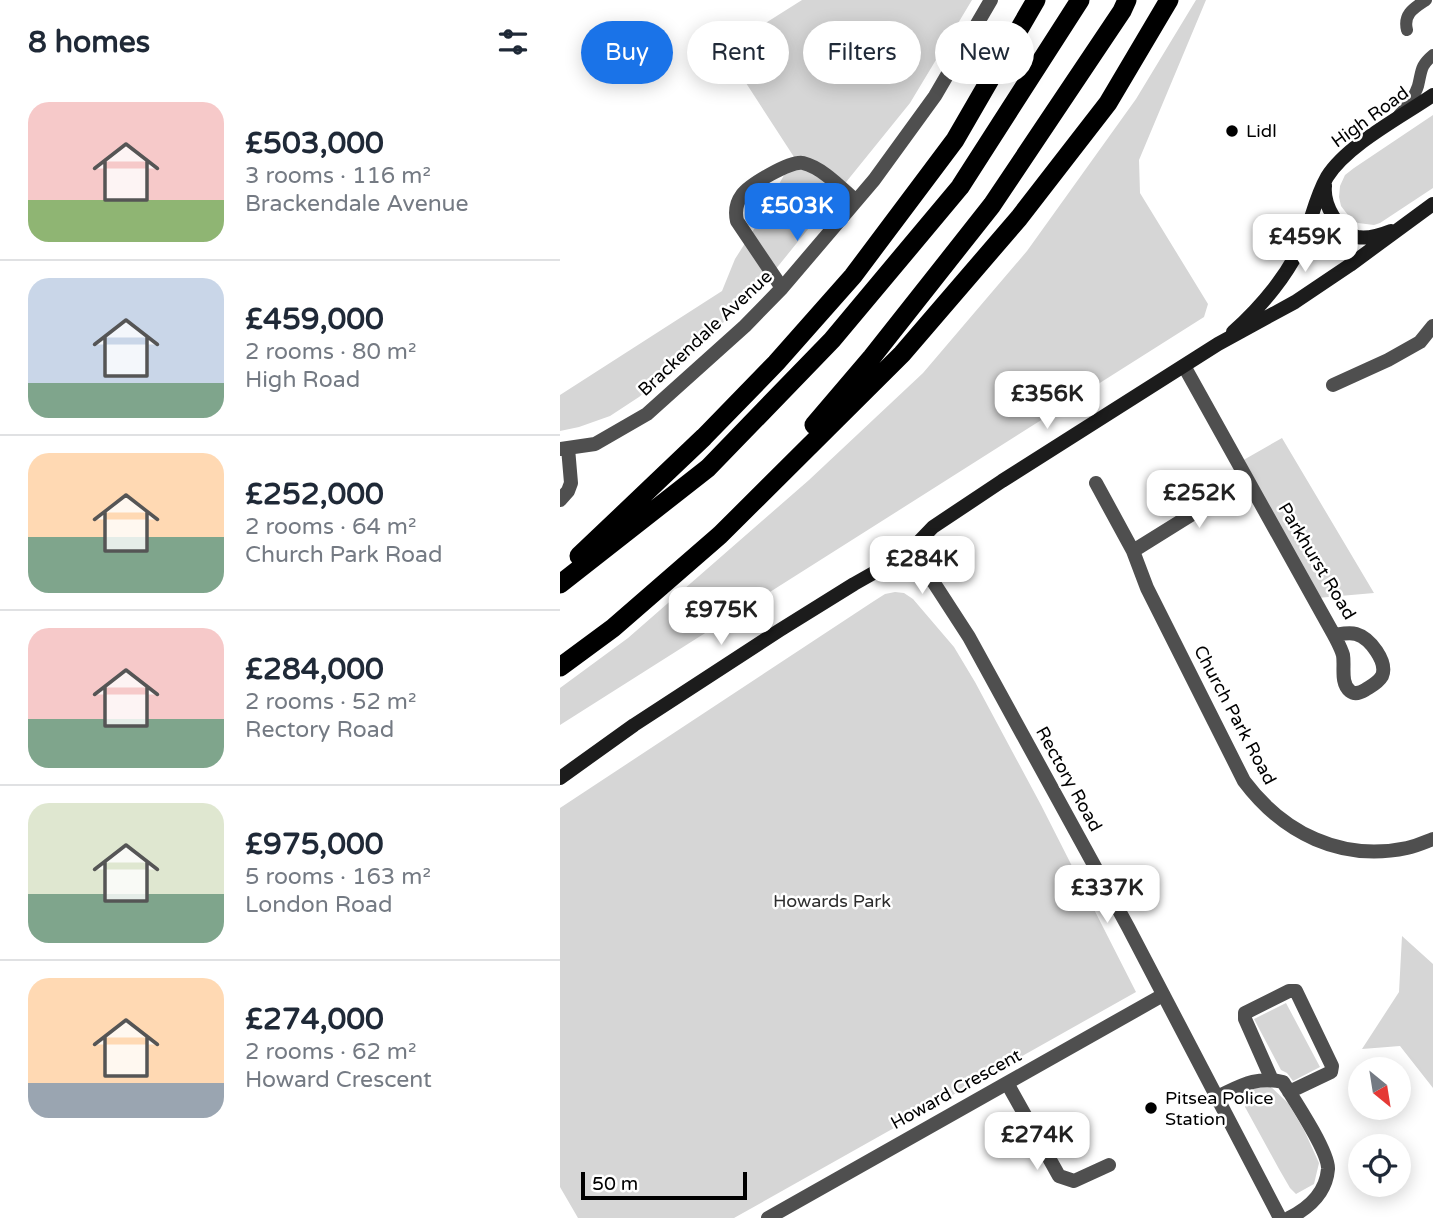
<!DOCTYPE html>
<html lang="en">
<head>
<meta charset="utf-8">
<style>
	:root { --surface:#fff; --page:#f6f6f7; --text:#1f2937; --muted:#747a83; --line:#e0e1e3; --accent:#1a73e8 }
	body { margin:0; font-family:"Varela Round",sans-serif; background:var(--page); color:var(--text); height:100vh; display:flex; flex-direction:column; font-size:26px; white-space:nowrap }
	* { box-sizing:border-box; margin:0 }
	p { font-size:23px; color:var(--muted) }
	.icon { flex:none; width:38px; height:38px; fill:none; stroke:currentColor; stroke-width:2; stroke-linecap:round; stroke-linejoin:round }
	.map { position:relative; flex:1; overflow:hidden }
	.side { display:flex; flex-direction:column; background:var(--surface); width:560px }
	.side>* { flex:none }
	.top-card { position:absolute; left:21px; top:21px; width:665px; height:63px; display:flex; gap:14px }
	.needle { width:46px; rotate:150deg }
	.buttons { position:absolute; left:788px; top:1057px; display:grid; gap:14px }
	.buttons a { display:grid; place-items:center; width:63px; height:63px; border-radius:50%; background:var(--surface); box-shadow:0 4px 18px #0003; font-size:35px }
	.scale { position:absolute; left:21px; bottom:18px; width:166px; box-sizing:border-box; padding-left:7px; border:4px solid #000; border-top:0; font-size:19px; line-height:24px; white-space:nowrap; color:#000; -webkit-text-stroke:5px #fff; paint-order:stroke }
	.price { position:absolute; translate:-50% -60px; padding:0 16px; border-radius:14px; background:#fff; color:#222; font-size:23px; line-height:46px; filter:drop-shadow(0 2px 4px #0008) }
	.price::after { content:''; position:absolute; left:50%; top:42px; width:21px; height:16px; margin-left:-10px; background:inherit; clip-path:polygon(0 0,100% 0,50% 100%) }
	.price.active { background:var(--accent); color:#fff }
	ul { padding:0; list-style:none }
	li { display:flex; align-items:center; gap:21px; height:175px; padding:0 28px }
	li+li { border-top:2px solid var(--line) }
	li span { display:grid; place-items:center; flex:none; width:196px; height:140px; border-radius:21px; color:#555 }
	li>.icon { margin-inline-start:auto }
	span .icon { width:84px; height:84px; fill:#fffc; stroke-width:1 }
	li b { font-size:30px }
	h2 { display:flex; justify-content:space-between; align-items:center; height:84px; padding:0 28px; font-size:30px }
	.chip { padding:0 24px; border-radius:32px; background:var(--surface); box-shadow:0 4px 18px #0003; font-size:24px; line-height:63px }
	.chip.active { background:var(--accent); color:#fff }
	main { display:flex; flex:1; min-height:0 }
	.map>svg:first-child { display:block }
</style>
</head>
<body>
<main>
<section class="side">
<h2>8 homes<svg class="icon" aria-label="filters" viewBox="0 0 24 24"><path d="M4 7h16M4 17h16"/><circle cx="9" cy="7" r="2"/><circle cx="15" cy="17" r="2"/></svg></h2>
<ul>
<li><span style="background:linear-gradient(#f6c9c9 70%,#8fb573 0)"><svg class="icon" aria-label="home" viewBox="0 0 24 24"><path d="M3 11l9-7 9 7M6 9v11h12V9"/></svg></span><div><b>£503,000</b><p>3 rooms · 116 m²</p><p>Brackendale Avenue</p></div></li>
<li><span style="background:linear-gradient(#c9d6e8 75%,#7fa58c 0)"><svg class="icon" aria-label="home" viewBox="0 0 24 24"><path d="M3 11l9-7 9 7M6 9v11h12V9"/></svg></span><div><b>£459,000</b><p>2 rooms · 80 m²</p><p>High Road</p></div></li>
<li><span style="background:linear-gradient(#ffd9b3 60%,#7fa58c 0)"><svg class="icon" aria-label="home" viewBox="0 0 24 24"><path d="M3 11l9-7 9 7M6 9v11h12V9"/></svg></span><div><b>£252,000</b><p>2 rooms · 64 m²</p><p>Church Park Road</p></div></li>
<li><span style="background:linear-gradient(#f6c9c9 65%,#7fa58c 0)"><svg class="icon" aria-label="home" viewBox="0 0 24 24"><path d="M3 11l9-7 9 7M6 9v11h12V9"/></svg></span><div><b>£284,000</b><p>2 rooms · 52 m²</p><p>Rectory Road</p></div></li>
<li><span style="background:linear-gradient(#dfe7d0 65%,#7fa58c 0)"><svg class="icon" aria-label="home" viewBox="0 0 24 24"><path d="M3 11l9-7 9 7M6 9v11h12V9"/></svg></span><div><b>£975,000</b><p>5 rooms · 163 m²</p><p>London Road</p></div></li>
<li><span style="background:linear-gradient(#ffd9b3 75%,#9aa5b1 0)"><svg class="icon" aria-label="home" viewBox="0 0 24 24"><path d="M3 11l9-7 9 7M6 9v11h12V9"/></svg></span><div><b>£274,000</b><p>2 rooms · 62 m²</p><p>Howard Crescent</p></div></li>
</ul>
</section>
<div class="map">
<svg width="873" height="1218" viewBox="0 0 873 1218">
	<rect width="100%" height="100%" fill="#fff"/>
	<!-- green -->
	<path fill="#d6d6d6" d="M242,0H412L350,103L215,270L139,347L79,397L50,416L19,427L0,431V395L162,291L175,259L196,226L234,157L164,49Z
		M636,0H646L579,160L580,193L648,304L644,317L0,725V688L68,638L249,480L363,373L467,251L576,99Z
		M873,115V188L820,223L814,225L798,223L791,219L781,206L779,197L780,186L785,175L794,168Z
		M722,438L814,593L757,598L680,462Z
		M335,592L344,593L353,599L394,647L415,682L481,805L576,992L174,1218H18L0,1187V808L314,601L325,594Z
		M842,936L873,964V1088L840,1046L802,1049L839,992Z
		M726,1003L760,1067L733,1081L727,1073L721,1070L694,1019Z
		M691,1086H710L728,1103L744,1130L759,1163L754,1184L736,1194L730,1188L719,1169L685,1107Z"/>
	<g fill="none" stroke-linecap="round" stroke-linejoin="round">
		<!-- service -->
		<path stroke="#4f4f4f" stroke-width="12" d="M847,30C843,14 854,8 866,0
			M839,115C846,107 855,96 858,86C862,70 860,66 873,55"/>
		<!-- minor -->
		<path stroke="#4f4f4f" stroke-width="14" d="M222,288L177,221C175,212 176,203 182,195C189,185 231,160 243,163C263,168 281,188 296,201
			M624,366L774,635C781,634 789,632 796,634C810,638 828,662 822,676C818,683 811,686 805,690C800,693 795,695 790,691C780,683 785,666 783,655C781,648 777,641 774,635
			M773,385L828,360L860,342L873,326
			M0,449L35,444L87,414L185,326L222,288L314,180L375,96L431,0
			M536,483L573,551L587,588L684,781C723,833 781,862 847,848C856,846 865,842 873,839
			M0,500L8,491L11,483L8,448
			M573,551L687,480
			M712,1080L685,1019V1013L729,991H736L772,1066L771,1072L729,1092
			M447,1083L499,1176L514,1181L549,1165
			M657,1097C681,1086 695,1076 723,1082C733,1098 769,1152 768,1169C766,1193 749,1208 729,1218
			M208,1218L603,995"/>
		<!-- tertiary -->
		<path stroke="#4f4f4f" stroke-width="14" d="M347,554L374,583L409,637L568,927L720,1218"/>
		<!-- secondary -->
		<path stroke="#1c1c1c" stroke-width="14" d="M765,186C763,205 778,231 797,237C808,239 821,235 831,231
			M673,332C701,307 730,273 744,238C752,218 756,196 767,177C787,145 841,117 873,95
			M0,778L74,725L220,630L294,584L347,554L373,527L442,481L658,344L735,302L790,265L873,204"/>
		<!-- trunk -->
		<path stroke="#000" stroke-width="19" d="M254,425L312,357L432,205L562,11L567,0
			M19,556L144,437L216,363L293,276L395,140L476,0
			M0,584L148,468L272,340L400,187L520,0
			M0,667L53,628L160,535L342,354L459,218L548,103L609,0"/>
	</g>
	<!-- markers -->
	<g fill="#000" stroke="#fff" stroke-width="2.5">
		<circle cx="672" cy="131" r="7"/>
		<circle cx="591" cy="1108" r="7"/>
	</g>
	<g text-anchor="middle" stroke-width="5" stroke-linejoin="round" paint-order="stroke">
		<!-- street labels -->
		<g font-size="18" fill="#000" stroke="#fff">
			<text transform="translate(810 117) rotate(-36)" y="6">High Road</text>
			<text transform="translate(145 333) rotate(-43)" y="6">Brackendale Avenue</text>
			<text transform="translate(757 561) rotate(59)" y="6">Parkhurst Road</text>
			<text transform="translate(675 715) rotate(62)" y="6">Church Park Road</text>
			<text transform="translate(509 779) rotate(61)" y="6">Rectory Road</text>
			<text transform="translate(396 1089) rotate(-29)" y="6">Howard Crescent</text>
		</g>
		<!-- poi labels -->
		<g font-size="18" fill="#000" stroke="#fff" text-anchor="start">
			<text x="686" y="137">Lidl</text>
			<text x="605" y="1104">Pitsea Police<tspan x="605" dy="21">Station</tspan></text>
		</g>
		<!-- park labels -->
		<g font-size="18" fill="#2d2d2d" stroke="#fff">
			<text x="272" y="907">Howards Park</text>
		</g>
	</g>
</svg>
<div class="buttons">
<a><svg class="needle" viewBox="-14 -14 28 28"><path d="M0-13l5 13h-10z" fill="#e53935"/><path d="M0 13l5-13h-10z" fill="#747a83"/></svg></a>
<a><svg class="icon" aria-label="locate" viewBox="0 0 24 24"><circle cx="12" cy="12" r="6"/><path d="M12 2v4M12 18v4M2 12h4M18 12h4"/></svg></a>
</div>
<div class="scale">50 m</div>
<b class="price active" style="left:237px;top:243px">£503K</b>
<b class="price" style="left:745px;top:274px">£459K</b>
<b class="price" style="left:487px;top:431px">£356K</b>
<b class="price" style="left:639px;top:530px">£252K</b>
<b class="price" style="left:362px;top:596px">£284K</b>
<b class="price" style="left:161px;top:647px">£975K</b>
<b class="price" style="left:547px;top:925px">£337K</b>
<b class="price" style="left:477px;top:1172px">£274K</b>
<div class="top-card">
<a class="chip active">Buy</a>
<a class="chip">Rent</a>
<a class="chip">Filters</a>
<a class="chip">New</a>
</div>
</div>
</main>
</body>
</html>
